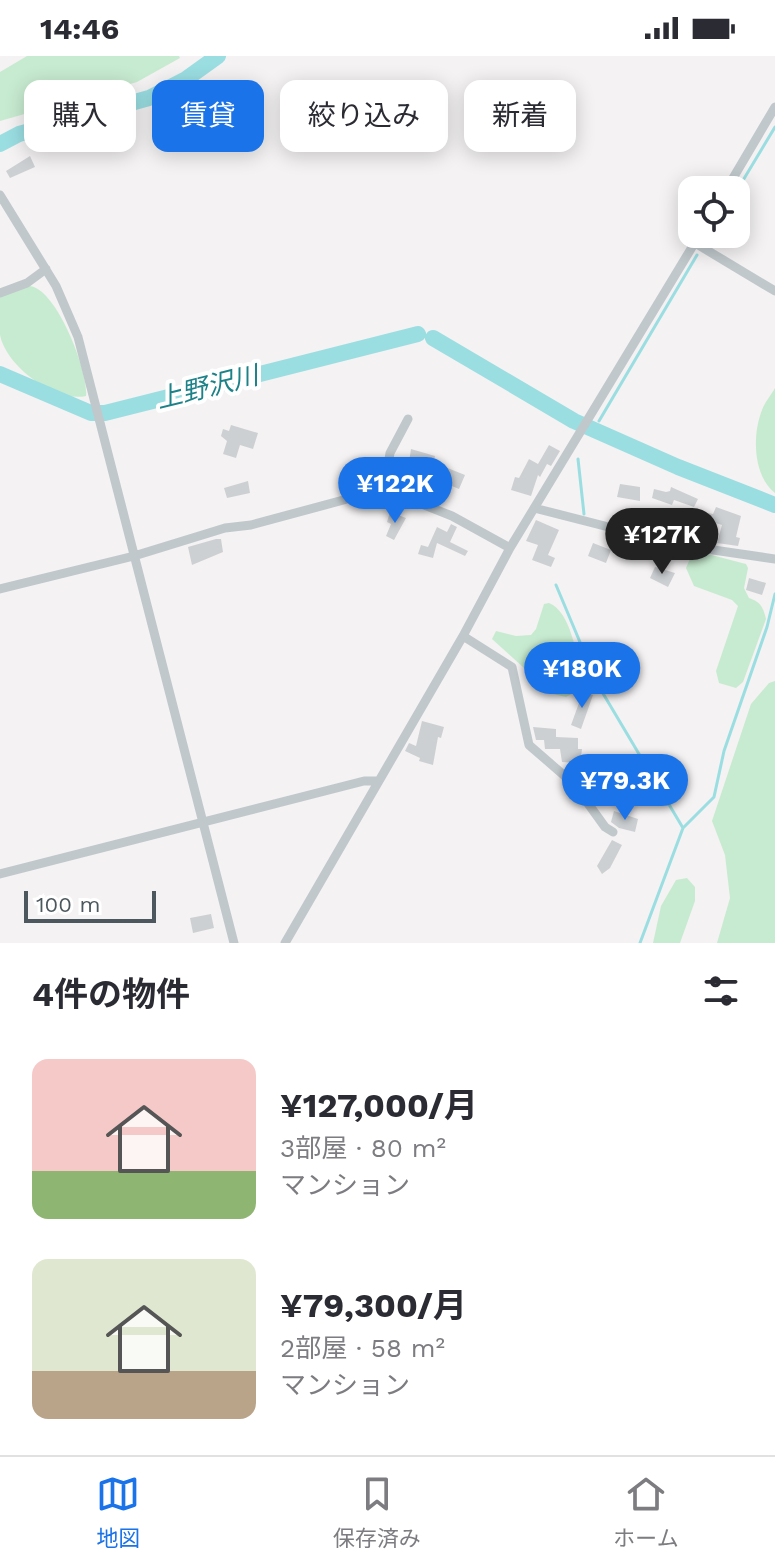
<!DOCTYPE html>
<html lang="ja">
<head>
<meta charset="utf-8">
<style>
	:root { --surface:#fff; --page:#f7f7f7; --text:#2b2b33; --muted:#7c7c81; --line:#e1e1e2; --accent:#1a73e8 }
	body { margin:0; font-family:"Work Sans","Noto Sans JP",sans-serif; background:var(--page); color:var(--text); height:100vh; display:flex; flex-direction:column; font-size:30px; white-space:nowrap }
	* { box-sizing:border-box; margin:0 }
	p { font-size:26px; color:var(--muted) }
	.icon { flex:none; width:44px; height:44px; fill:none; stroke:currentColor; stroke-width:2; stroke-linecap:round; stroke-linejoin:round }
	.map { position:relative; height:887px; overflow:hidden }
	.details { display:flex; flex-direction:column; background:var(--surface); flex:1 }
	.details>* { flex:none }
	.top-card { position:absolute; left:24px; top:24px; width:728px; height:72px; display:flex; gap:16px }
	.buttons { position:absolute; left:678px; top:120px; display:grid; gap:16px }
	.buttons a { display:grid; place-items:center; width:72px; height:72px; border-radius:16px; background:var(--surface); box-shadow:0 4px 20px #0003; font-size:40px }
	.scale { position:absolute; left:24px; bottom:20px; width:132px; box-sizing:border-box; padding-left:8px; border:4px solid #4c585d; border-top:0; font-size:22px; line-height:28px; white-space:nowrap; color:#4c585d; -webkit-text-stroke:6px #fff; paint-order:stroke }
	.price { position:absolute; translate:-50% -68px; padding:0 18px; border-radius:28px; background:var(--accent); color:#fff; font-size:26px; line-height:52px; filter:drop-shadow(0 2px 4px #0008) }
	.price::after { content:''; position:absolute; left:50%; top:48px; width:24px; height:18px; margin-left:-12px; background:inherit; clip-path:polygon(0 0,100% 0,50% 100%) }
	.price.selected { background:#222; color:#fff }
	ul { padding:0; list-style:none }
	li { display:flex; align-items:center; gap:24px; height:200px; padding:0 32px }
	li span { display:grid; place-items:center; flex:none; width:224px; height:160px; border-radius:16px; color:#555 }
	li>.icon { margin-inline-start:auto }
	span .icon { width:96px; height:96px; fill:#fffc; stroke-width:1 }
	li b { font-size:34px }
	h2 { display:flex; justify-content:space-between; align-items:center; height:96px; padding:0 32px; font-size:34px }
	.chip { padding:0 28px; border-radius:16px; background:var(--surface); box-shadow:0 4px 20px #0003; font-size:28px; line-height:72px }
	.chip.selected { background:var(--accent); color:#fff }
	.status { display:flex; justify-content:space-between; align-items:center; height:56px; padding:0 40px; background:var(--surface); direction:ltr }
	.status svg { height:22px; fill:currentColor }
	.menu { display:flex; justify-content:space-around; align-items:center; height:112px; border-top:2px solid var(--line); background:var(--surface); font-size:22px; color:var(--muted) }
	.menu a { display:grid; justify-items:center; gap:4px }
	.menu .selected { color:var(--accent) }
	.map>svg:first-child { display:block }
</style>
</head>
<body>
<div class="status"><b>14:46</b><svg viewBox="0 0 49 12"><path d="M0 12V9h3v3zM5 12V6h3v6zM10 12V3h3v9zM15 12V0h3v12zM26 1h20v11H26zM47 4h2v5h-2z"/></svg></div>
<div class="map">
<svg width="775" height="887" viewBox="0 0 775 887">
	<rect width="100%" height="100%" fill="#f4f2f2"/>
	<!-- green -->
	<path fill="#c7ebd0" d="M27,0H179L180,2L137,26L0,65V16Z
		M29,230C56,231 89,316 86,340C55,347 6,310 0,279C0,268 0,253 0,241Z
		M775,332V437C753,420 752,379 762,354C765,346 771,339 775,332Z
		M700,496L746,508L748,512L744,532L749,542C761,546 763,551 766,563L743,626L736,632L719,627L716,615L738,550L732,544L694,530L686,512L692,498Z
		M549,547C571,556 576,598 582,620L575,636L566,641L553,638L492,583L496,575L516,580L531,579L536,573L544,548Z
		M775,625V887H717L730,842L725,799L712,765L751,648L769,627Z
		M687,822L695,831V845L680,887H653L661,850L676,824Z"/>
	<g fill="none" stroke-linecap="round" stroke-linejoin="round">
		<!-- stream -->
		<path stroke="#9adee2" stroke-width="3" d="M736,136L775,71
			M709,179L710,178
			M599,365L697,199
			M578,403L584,458
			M556,529L598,629L683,772
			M640,887L683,772L714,741L724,695L767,571L775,538"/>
		<!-- river -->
		<path stroke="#9adee2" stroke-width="16" d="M0,88L19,78L149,42L186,23L218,0
			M433,282L574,365L678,411L775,449
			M0,318L91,357H105L418,278"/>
	</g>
	<!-- building -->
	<path fill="#cdd0d3" d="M30,100L35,111L10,122L6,115Z
		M231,369L258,377L253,393L240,389L236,402L223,398L227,385L221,380L223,373L229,375Z
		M549,389L560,395L551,410L547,408L540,421L538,419L531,440L511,434L515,421L519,422L529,403L538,408Z
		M411,393L435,400L433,409L417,404V407L409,406Z
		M440,409L465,419L459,433L435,423Z
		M248,425L250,437L227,442L224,432Z
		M620,428L640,431V445L617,441Z
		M671,431L698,443L694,451L674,444L672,449L652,442L654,433L666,436L670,435Z
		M716,451L741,460L736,481L740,482L738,490L717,487L722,469L706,464L708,457L713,458Z
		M390,456L406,462L394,484L386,480L391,468L387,466Z
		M536,464L559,474L548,499L555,502L551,511L532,504L538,489L526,485Z
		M451,468L457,471L450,486L468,495L465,500L437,487L433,502L418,498L421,489L428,491L437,471L447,476Z
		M216,483H221L223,496L192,509L188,491Z
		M593,487L611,494L606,507L588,500Z
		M655,511L675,517L668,531L650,522Z
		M749,522L766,527L762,539L746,534Z
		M583,636L593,639L581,673L571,669Z
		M422,665L444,671L441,682L438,681L433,709L419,705L420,702L405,695L409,687L416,690Z
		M533,671L556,673V681L578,682V693H582L581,701H577V707L562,706L560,693H545L544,684H536Z
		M614,755L638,763L635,776L619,772L611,766Z
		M612,784L622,789L610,812L602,818L597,810Z
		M211,858L214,872L193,877L190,862Z"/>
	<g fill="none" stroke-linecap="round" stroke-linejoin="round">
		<!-- minor -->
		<path stroke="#c0c8cc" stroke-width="9" d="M726,134L775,51
			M0,139L56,230L78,281L234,887
			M695,187L775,235
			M0,237L27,227L46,213
			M384,433L390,397L408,363
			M534,452L679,489L775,503
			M0,533L134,500L225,472L251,469L384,433L452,460L510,492
			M463,580L512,611L529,689L574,728L605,771L613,776
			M0,818L364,725H377
			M285,887L463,580L510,492L700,178"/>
	</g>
	<g text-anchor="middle" stroke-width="8" stroke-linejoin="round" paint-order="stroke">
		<!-- water labels -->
		<g font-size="26" font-style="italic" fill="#1d8288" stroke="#fff">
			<text transform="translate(207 331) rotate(-14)" y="9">上野沢川</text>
		</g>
	</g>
</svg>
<div class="buttons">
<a><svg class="icon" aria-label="locate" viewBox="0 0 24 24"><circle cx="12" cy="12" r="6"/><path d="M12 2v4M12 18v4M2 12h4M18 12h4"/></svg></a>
</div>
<div class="scale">100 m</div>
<b class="price" style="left:395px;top:469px">¥122K</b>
<b class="price selected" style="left:662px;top:520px">¥127K</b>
<b class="price" style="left:582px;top:654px">¥180K</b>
<b class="price" style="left:625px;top:766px">¥79.3K</b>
<div class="top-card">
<a class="chip">購入</a>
<a class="chip selected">賃貸</a>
<a class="chip">絞り込み</a>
<a class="chip">新着</a>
</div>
</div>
<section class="details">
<h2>4件の物件<svg class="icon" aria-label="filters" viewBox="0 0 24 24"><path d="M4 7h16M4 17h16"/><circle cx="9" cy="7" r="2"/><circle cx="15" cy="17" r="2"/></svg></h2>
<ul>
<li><span style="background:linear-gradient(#f6c9c9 70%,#8fb573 0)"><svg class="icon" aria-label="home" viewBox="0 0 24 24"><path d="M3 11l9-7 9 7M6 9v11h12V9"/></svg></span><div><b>¥127,000/月</b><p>3部屋 · 80 m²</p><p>マンション</p></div></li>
<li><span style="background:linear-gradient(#dfe7d0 70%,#b9a48a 0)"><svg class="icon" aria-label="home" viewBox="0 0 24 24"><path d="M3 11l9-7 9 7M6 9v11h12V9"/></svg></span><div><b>¥79,300/月</b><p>2部屋 · 58 m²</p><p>マンション</p></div></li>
</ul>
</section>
<nav class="menu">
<a class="selected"><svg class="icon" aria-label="map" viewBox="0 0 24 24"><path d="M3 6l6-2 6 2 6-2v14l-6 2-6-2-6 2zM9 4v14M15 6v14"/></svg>地図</a>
<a><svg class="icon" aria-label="saved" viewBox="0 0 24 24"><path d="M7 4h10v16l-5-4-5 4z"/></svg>保存済み</a>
<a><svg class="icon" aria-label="home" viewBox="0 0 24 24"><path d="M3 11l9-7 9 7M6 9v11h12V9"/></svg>ホーム</a>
</nav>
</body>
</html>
